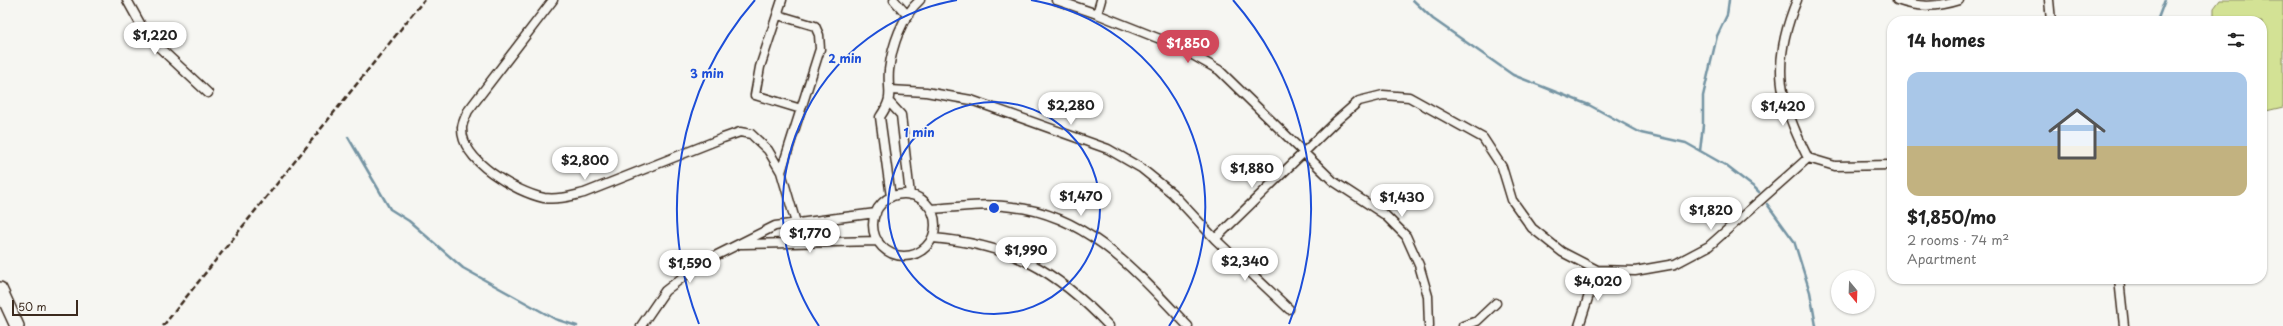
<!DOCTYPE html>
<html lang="en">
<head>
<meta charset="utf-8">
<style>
	:root { --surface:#fff; --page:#f6f6f6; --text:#222; --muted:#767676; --accent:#d1495b }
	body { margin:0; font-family:"Playpen Sans",sans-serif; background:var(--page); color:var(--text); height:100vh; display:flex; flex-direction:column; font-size:15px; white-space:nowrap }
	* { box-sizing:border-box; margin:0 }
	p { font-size:13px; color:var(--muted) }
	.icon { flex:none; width:22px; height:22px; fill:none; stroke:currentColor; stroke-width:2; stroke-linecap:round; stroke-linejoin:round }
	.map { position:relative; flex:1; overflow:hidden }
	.drawer { position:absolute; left:1887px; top:16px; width:380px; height:268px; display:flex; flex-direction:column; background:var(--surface); border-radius:16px; box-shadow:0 1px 3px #0004 }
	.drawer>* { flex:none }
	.needle { width:26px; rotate:161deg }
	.fabs { position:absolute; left:1831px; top:270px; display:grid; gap:8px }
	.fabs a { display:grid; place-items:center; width:44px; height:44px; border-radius:50%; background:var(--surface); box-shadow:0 1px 3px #0004; font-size:20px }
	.scale { position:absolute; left:12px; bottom:10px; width:66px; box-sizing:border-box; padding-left:4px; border:2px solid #3b2a1e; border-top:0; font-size:11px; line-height:14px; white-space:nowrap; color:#3b2a1e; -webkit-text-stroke:3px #f6f6f2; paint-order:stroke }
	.price { position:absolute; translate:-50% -34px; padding:0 9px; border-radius:14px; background:#fff; color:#222; font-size:13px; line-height:26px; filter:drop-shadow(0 1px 2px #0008) }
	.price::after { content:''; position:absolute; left:50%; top:24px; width:12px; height:9px; margin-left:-6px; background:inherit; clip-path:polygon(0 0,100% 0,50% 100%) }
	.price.active { background:var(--accent); color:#fff }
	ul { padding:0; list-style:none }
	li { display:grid; align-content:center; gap:8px; height:212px; padding:0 20px }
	li span { display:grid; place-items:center; height:124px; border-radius:12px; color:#555 }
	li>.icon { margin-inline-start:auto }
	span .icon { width:72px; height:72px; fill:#fffc; stroke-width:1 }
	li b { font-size:17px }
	h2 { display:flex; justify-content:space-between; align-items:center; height:48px; padding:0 20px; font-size:17px }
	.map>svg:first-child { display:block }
</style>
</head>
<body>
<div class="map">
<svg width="2283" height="326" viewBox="0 0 2283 326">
	<rect width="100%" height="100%" fill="#f6f6f2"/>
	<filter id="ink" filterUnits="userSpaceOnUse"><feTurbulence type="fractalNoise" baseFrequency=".025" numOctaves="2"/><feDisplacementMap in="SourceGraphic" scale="8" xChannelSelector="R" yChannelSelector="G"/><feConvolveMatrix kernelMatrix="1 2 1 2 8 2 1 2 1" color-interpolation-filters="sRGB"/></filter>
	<g filter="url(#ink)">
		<!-- green -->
		<path fill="#d3e295" stroke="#87865a" d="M2220,0H2283V107L2262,112V21H2214V8Z"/>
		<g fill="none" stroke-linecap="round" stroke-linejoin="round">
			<!-- stream -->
			<path stroke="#7494a3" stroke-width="2.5" d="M1413,0L1433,19L1513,75L1589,105L1641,133L1686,143L1725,165L1755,188L1759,192
				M2157,21L2165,0
				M348,137L390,209L409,221L463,268L555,319L577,326
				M1700,151L1703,125V96L1717,36L1727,15L1729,0
				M1767,204L1794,241L1810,292L1816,326"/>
			<!-- street casing -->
			<g stroke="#3b2a1e" stroke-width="11">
				<path id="street" d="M127,0L147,36L208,93
					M553,0L468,111C466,116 462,123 462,128C461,161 516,192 544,198C558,200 571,196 584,193L723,138L740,132L751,134L768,150L781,172L796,223
					M782,0L760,67L755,95L801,109
					M894,0L908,16
					M1056,0L1097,14L1175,45L1219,70L1333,181L1385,215L1406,236L1419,265L1428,296L1429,326
					M1797,0C1771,63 1778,99 1808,158L1835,166L1892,165
					M1897,0C1919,8 1937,7 1959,0
					M2049,0L2051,21
					M1097,14L1101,0
					M778,15L815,26L819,35L820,49L781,172
					M890,90L926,92L971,100L1108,149L1141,168L1172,193L1215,239L1289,309
					M890,103L901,115L910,195
					M873 225a31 31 0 1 1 62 0a31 31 0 1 1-62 0Z
					M891,197L880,117C895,95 887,93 889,70C892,46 902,16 920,0
					M931,209C958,207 986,203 1013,207C1089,215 1139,275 1188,326
					M933,238C1011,245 1055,269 1109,326
					M1215,239L1335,122L1359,101L1383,95L1409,97L1483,138L1502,167L1512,200L1532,228L1562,252L1597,270L1635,271L1675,264L1709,246L1808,158
					M742,244L878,241
					M2119,279L2124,326
					M641,326L665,291L701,263L775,226L876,213
					M1463,326L1477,321L1496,303
					M1579,326L1597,270"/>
			</g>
			<!-- primary casing -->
			<g stroke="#3b2a1e" stroke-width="16">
				<path id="primary" d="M0,289L17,326"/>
			</g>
			<!-- street -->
			<use href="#street" stroke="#f6f6f2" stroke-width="8"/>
			<!-- primary -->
			<use href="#primary" stroke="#f6f6f2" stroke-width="13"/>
			<!-- rail -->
			<path stroke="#3b2a1e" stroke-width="2.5" stroke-dasharray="6 3" stroke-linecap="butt" d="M163,326L424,0"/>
		</g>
	</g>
	<!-- distance rings -->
	<g fill="none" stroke="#1d4ed8" stroke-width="2">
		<circle cx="994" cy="208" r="106"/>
		<path d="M819 326A211 211 0 0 1 957 0M1031 0A211 211 0 0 1 1169 326"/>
		<path d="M699 324A317 317 0 0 1 755 0M1233 0A317 317 0 0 1 1289 324"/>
	</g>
	<circle cx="994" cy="208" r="6" fill="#1d4ed8" stroke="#f6f6f2" stroke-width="2"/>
	<g font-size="12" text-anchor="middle" font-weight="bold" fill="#1d4ed8" stroke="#f6f6f2" stroke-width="3.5" stroke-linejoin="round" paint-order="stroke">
		<text x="845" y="63">2 min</text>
		<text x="707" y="78">3 min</text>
		<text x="919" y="137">1 min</text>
	</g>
</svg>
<div class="fabs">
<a><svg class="needle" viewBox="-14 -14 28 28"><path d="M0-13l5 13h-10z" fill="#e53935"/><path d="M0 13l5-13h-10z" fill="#767676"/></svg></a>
</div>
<div class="scale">50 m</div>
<b class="price" style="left:155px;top:56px">$1,220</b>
<b class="price active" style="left:1188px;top:64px">$1,850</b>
<b class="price" style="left:1071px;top:126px">$2,280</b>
<b class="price" style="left:1783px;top:127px">$1,420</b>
<b class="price" style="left:585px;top:181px">$2,800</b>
<b class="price" style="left:1252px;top:189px">$1,880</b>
<b class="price" style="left:1081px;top:217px">$1,470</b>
<b class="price" style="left:1402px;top:218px">$1,430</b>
<b class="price" style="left:1711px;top:231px">$1,820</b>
<b class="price" style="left:810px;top:254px">$1,770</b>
<b class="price" style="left:1026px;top:271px">$1,990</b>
<b class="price" style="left:1245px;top:282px">$2,340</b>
<b class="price" style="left:690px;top:284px">$1,590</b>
<b class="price" style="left:1598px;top:302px">$4,020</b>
<section class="drawer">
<h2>14 homes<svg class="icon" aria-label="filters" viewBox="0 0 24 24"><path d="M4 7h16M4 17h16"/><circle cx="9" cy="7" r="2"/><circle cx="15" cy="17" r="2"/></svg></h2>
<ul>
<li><span style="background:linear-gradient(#a9c7e8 60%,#c2b280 0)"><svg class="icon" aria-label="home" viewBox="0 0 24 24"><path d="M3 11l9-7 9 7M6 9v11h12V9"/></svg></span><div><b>$1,850/mo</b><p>2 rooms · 74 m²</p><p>Apartment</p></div></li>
</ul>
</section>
</div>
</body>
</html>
